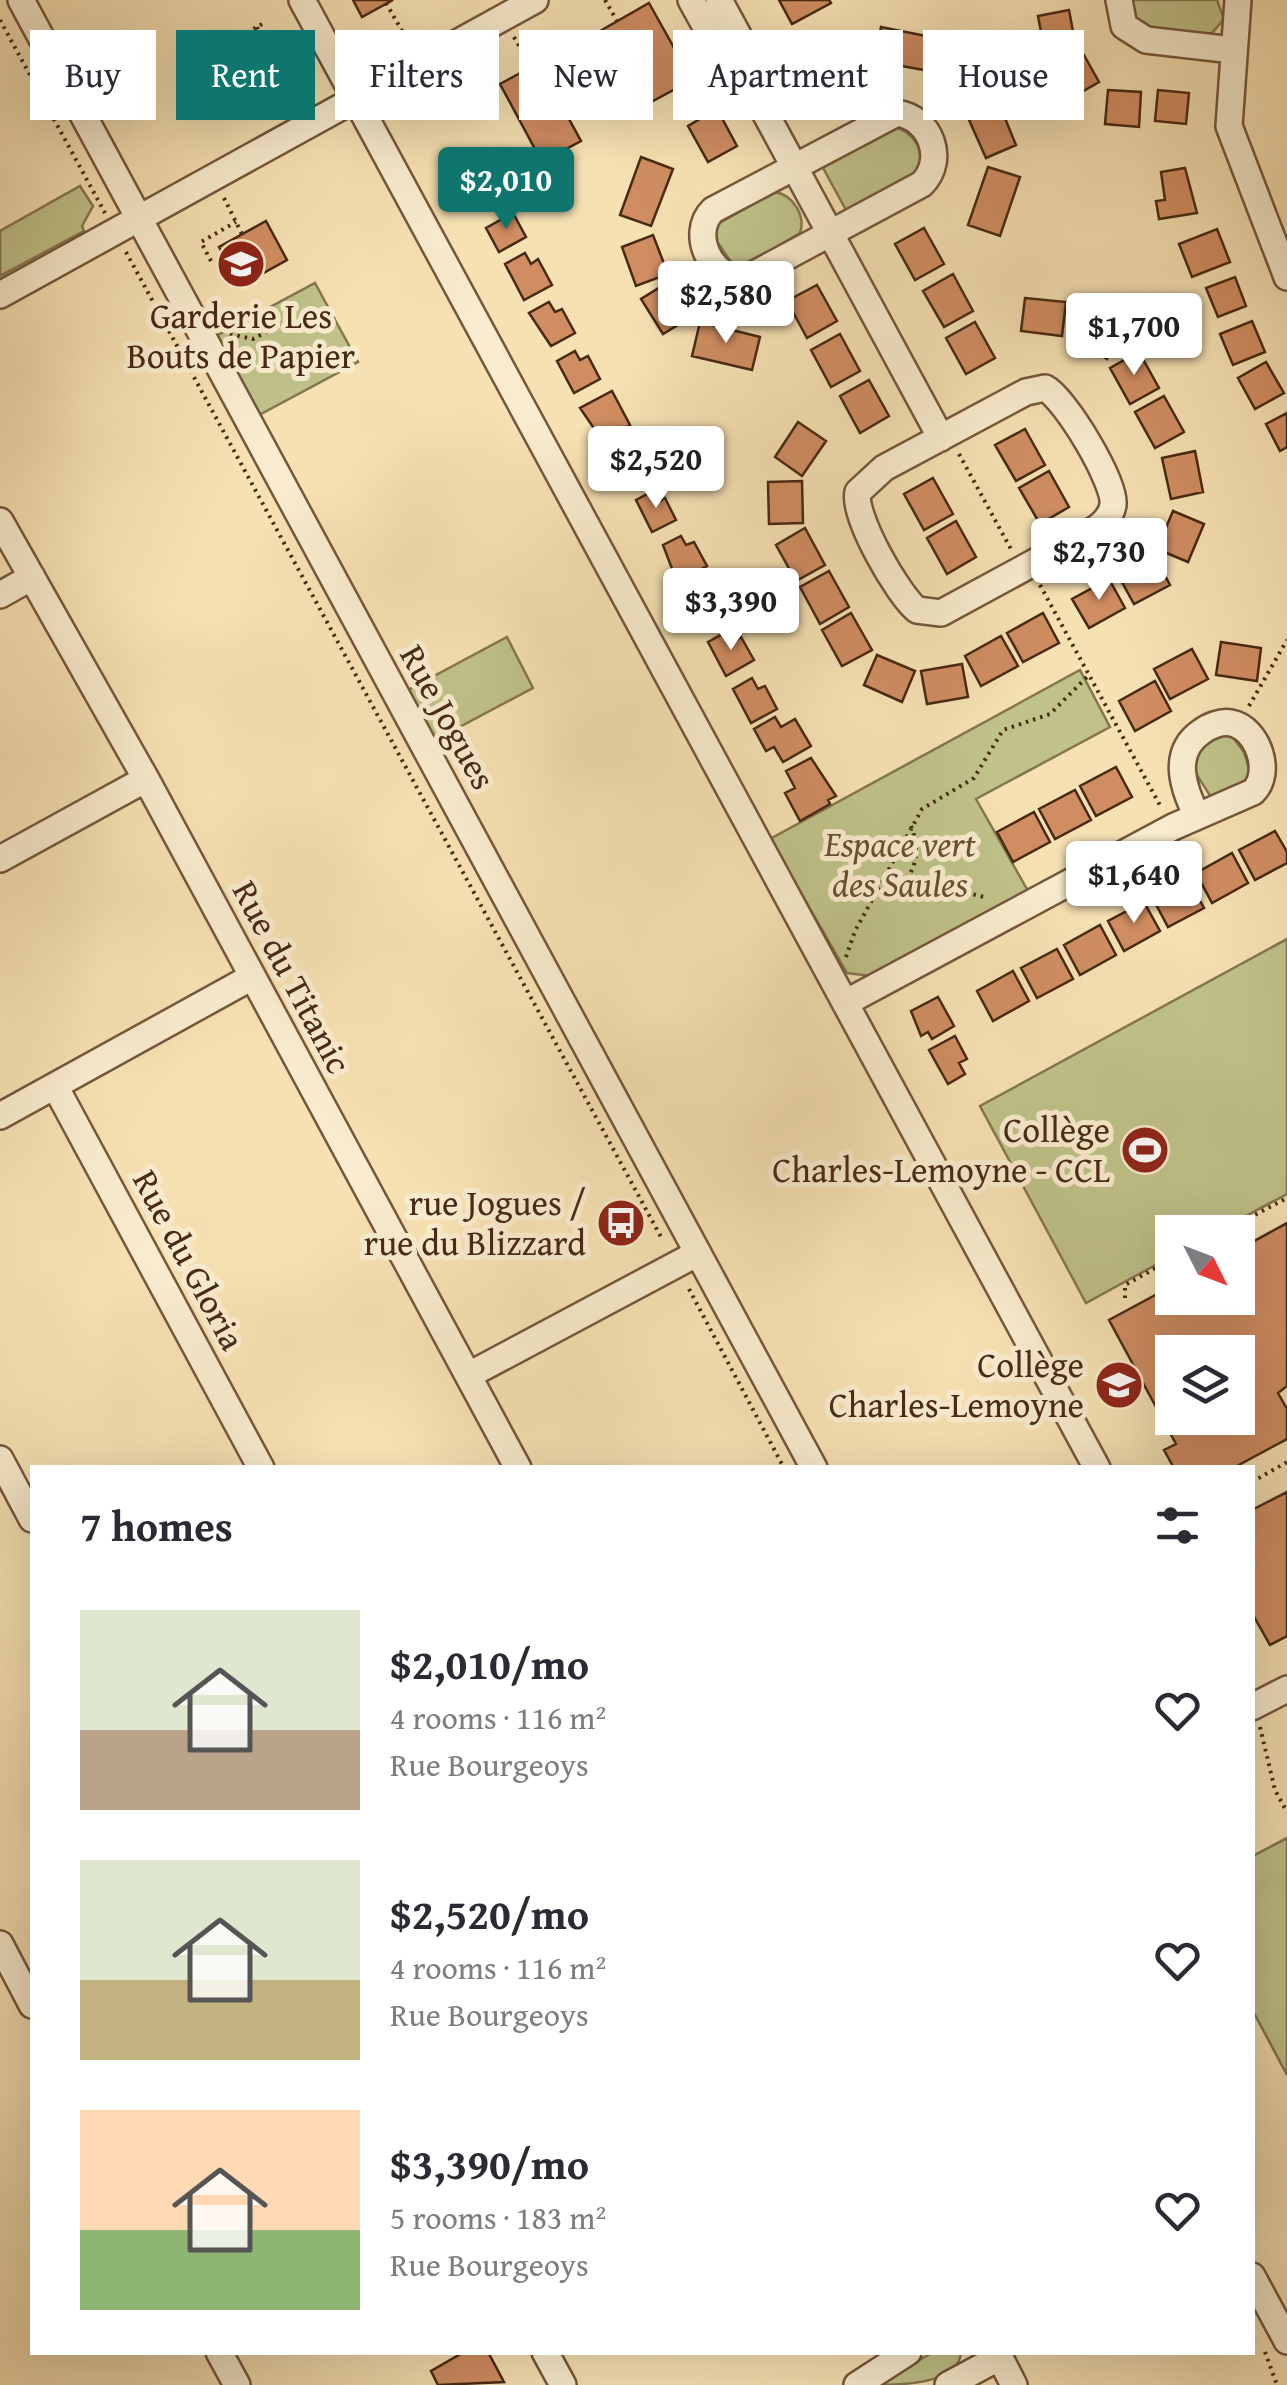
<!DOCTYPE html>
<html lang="en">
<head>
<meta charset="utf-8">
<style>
	:root { --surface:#fff; --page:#f2f2f3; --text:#2b2b33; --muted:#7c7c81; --accent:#0f766e }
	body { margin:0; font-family:"Gentium Book Plus",serif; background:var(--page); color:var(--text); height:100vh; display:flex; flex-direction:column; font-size:38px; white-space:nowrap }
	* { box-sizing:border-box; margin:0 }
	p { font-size:32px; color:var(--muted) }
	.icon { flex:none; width:55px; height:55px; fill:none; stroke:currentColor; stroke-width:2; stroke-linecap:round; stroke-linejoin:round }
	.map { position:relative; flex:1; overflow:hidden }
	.drawer { position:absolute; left:30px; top:1465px; width:1225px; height:890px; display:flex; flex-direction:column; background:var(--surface); border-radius:0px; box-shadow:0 10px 40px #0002 }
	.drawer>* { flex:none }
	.top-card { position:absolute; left:30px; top:30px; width:1228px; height:90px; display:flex; gap:20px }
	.needle { width:65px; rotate:132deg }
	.tools { position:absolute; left:1155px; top:1215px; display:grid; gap:20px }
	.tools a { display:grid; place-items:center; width:100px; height:100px; border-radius:0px; background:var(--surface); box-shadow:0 10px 40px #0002; font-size:50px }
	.price { position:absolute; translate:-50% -85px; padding:0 22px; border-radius:10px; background:#fff; color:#222; font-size:32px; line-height:65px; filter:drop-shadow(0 2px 5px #0008) }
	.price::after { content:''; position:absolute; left:50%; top:60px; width:30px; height:22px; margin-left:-15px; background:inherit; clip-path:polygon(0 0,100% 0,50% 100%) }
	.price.selected { background:var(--accent); color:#fff }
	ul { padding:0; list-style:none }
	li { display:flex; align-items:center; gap:30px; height:250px; padding:0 50px }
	li span { display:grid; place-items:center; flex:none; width:280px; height:200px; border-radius:0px; color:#555 }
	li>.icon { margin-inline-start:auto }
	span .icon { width:120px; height:120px; fill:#fffc; stroke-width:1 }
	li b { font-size:42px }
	h2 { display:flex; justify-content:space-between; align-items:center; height:120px; padding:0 50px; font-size:42px }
	.pill { padding:0 35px; border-radius:0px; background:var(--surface); box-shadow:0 10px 40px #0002; font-size:35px; line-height:90px }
	.pill.selected { background:var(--accent); color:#fff }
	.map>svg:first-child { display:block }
</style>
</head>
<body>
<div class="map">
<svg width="1287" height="2385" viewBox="0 0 1287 2385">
	<rect width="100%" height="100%" fill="#f6e1b3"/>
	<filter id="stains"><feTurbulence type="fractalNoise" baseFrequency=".002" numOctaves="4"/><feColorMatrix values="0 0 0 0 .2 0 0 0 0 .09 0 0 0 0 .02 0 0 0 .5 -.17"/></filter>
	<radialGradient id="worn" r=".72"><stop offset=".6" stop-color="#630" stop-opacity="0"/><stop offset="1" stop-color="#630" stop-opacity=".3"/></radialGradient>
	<!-- green -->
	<path fill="#c0c28a" stroke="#84764e" stroke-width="2.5" d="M1132,0H1217L1224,19L1212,33L1203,34L1146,28L1132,19Z
		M894,127C914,132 927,152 917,172L846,210L822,166Z
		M80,186L93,206L82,226L84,231L0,276V231Z
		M775,192C793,195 806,216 800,233L748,264L731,262L716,240V225Z
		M315,283L358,362L259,415L216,336Z
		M507,637L533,688L435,740L408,690Z
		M1080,670L1110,727L976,799L1028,891L871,976L847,973L770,839Z
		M1231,735L1244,752L1251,775L1246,781L1211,797L1193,769C1198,748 1208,734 1231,735Z
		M1287,939V1194L1216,1232H1172V1256L1086,1303L980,1106Z
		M1287,1838V2075L1253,2011V1856Z
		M932,2353H961C958,2385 898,2385 873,2385Z"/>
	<!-- building -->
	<path fill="#d08d62" stroke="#482913" stroke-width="2.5" fill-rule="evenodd" d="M353,0H393L362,17Z
		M779,0H829L831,3L792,24Z
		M649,3L692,80L651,102L626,57L605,69L588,38Z
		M1069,10L1075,42L1044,48L1038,16Z
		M881,27L941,39L935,72L874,61Z
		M257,34L275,68L225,96L206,62Z
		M831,47L851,84L822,100L802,64Z
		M561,51L579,83L556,95L581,141L542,162L500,84Z
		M1084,55L1099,82L1073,97L1058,70Z
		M972,59L994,94L967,113L944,78Z
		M1108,90L1141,92L1139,127L1105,124Z
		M1158,90L1189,93L1186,124L1155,121Z
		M1000,106L1016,145L986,158L969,120Z
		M717,109L737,146L708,162L688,126Z
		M641,157L673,169L651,226L620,215Z
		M988,167L1020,177L1000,236L968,225Z
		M1185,168L1197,213L1159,219L1156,201L1165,200L1161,172Z
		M513,213L526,237L499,252L486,228Z
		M266,221L287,260L240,286L219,247Z
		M924,228L944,264L915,280L895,244Z
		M1217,229L1230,262L1192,277L1179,244Z
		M653,235L668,274L636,286L622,247Z
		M525,253L531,264L538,259L552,285L524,300L505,264Z
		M953,274L973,311L944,327L923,291Z
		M1235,277L1246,306L1218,317L1206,288Z
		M670,281L691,317L663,334L641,299Z
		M817,285L837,321L807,338L787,301Z
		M1025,298L1066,302L1062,336L1021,331Z
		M549,302L555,312L562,309L575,333L551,346L529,313Z
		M1091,308L1125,331L1107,359L1072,336Z
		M1252,321L1265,352L1233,365L1220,334Z
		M700,322L760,337L752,370L692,356Z
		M975,322L995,358L966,374L946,338Z
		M840,334L860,371L831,387L811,350Z
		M575,351L580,360L588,356L600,379L574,393L557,361Z
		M1139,352L1159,388L1130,404L1110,368Z
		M1266,362L1284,393L1255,409L1238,378Z
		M869,380L889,416L860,433L840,396Z
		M612,391L630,425L602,440L580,408Z
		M1164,396L1184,432L1155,448L1135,412Z
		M1287,413V447L1280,451L1266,424Z
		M798,422L826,441L802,476L775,457Z
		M1025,429L1045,465L1016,481L995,445Z
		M627,442L632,452L639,449L652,473L625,488L606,453Z
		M1195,451L1203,492L1171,499L1162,458Z
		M1049,471L1069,507L1040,524L1019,488Z
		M933,478L953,514L924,530L904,494Z
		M802,481L803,523L769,524L768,482Z
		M655,490L660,501L665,498L676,520L652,532L636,500Z
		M1173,511L1204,524L1188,562L1157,549Z
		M956,521L976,557L947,574L927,538Z
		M805,528L825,565L796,581L776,545Z
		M681,536L686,545L694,542L707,566L677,582L663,545Z
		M1154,555L1170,585L1134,604L1118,575Z
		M829,571L849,607L820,624L800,587Z
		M1109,579L1125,608L1089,628L1072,599Z
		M699,583L706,594L714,589L728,614L701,629L681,594Z
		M851,613L872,650L842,666L822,630Z
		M1043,613L1059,643L1023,662L1007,633Z
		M728,631L734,642L741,637L754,660L726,676L708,642Z
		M1001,636L1018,666L981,686L965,656Z
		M1221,642L1261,648L1257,681L1216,675Z
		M1192,649L1208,679L1170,699L1154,669Z
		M877,655L915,671L902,702L864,685Z
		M962,664L968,697L927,704L921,671Z
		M752,678L758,689L765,686L777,709L751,723L733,689Z
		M1155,681L1171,711L1135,731L1119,701Z
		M775,717L781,727L795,719L811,746L783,762L774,747L766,751L754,729Z
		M811,758L836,796L828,800L830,804L800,821L785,793L795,788L786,771Z
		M1116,767L1132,797L1096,816L1080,786Z
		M1075,790L1091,820L1055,839L1039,809Z
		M1034,812L1050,842L1013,862L997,832Z
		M1275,831L1287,852V863L1255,880L1239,850Z
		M1232,853L1248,883L1212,903L1196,873Z
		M1188,878L1204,908L1168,927L1152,897Z
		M1144,902L1160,931L1124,951L1108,921Z
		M1100,925L1116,955L1080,975L1064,945Z
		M1057,949L1073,979L1037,998L1021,968Z
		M1013,971L1029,1001L993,1021L977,991Z
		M938,997L954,1026L932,1039L928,1032L921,1036L911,1011Z
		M955,1036L967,1059L959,1063L965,1074L948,1084L929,1050Z
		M1287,1223V1386L1278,1393L1287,1409V1439L1233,1468H1174L1164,1450L1176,1444L1109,1320L1172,1286V1298H1238V1250ZM1172,1352H1238V1418H1172Z
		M1287,1492V1636L1270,1645L1252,1613V1510Z
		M464,2352H488L504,2382L438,2385L431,2371Z"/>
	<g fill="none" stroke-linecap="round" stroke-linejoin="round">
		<!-- minor casing -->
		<g stroke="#74573b" stroke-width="30">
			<path id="minor" d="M21,0L814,1468
				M302,0L1097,1468
				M691,0L717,47L749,83L941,438
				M719,0L738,35L748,78
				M1119,0L1124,26L1146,40L1233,50
				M1238,0L1229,126L1287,277
				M897,113C931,118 946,160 922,184L747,278C713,284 688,234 713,210Z
				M0,295L535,0
				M1045,388C1065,398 1116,483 1113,505C1111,517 1103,524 1094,530L941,613L917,610C898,595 852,515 858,492L884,468L1026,392Z
				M0,521L146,779L518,1468
				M0,595L32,577
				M0,859L146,779
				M845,1003L1173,827L1253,792C1273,773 1258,728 1231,723C1221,721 1209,726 1201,732C1171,753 1183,788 1197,816
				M55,1086L261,1468
				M0,1116L252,977
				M469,1375L698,1253
				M0,1459L32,1519
				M1252,1707L1287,1689
				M0,1944L32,2005
				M1252,2276L1287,2341
				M219,2352L237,2385
				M545,2352L563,2385
				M997,2352L1014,2385
				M857,2385L908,2352
				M948,2385L1000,2357"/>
		</g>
		<!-- path -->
		<path stroke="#482913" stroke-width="4" stroke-dasharray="2.5 5" stroke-linecap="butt" d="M605,0L617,21
			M386,3L409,43
			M0,20L105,213
			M257,27L281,79L258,92
			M514,37L531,67
			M234,46L232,41L262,24
			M252,81L273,121
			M224,198L242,234
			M126,252L661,1237
			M211,261L201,242L236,222
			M230,334L253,339L294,317
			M959,454L1012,551
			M1040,585L1162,809
			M1249,706L1287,640
			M886,873L988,898
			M874,895C911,890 924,860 911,826
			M846,957L855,931L922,809L974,778L1003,730L1050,714L1089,675
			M1222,1232L1287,1198
			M689,1289L784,1468
			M1125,1298V1285L1172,1259
			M1252,1482L1287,1462
			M1260,1727L1275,1790L1287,1812
			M1265,2352L1277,2385"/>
		<!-- minor -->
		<use href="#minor" stroke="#f9ecce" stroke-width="25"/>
	</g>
	<!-- icons -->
	<defs>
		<g id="school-disc" transform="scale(2.5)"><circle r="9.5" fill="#8f2418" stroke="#f9ecce"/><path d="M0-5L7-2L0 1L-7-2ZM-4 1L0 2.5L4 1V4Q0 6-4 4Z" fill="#fff"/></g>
		<g id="stadium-disc" transform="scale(2.5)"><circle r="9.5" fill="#8f2418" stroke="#f9ecce"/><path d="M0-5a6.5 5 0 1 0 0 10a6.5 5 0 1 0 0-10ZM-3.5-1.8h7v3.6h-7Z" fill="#fff"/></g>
		<g id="bus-disc" transform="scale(2.5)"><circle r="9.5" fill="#8f2418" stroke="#f9ecce"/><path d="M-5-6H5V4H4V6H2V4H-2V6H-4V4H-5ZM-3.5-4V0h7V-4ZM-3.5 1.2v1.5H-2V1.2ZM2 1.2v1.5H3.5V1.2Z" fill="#fff"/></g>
	</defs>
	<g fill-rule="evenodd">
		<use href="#school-disc" x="241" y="264"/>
		<use href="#stadium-disc" x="1145" y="1150"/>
		<use href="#bus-disc" x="621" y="1223"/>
		<use href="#school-disc" x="1119" y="1385"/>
	</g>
	<g text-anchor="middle" stroke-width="10" stroke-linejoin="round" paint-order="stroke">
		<!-- poi labels -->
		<g font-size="35" fill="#482913" stroke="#f9ecce" text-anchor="end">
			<text x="241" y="328" text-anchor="middle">Garderie Les<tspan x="241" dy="40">Bouts de Papier</tspan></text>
			<text x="1110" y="1142">Collège<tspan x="1110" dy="40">Charles-Lemoyne - CCL</tspan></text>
			<text x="586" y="1215">rue Jogues /<tspan x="586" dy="40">rue du Blizzard</tspan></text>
			<text x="1084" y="1377">Collège<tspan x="1084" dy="40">Charles-Lemoyne</tspan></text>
		</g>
		<!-- street labels -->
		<g font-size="35" fill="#482913" stroke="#f9ecce">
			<text transform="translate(448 717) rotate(61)" y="12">Rue Jogues</text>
			<text transform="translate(292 977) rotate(62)" y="12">Rue du Titanic</text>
			<text transform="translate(189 1260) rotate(62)" y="12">Rue du Gloria</text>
		</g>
		<!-- park labels -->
		<g font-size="35" font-style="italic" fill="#664f31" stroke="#f9ecce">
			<text x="900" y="856">Espace vert<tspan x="900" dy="40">des Saules</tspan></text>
		</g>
	</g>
	<rect width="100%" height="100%" filter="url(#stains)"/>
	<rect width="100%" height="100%" fill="url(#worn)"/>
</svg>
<div class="tools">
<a><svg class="needle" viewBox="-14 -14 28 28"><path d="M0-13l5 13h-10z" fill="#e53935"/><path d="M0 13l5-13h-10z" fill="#7c7c81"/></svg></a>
<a><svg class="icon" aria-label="layers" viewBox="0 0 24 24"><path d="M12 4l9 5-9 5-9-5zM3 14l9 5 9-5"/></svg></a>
</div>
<b class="price selected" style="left:506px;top:232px">$2,010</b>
<b class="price" style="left:726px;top:346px">$2,580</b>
<b class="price" style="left:1134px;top:378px">$1,700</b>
<b class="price" style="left:656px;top:511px">$2,520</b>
<b class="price" style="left:1099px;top:603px">$2,730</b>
<b class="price" style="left:731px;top:653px">$3,390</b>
<b class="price" style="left:1134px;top:926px">$1,640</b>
<div class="top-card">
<a class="pill">Buy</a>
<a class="pill selected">Rent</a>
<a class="pill">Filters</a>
<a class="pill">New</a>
<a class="pill">Apartment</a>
<a class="pill">House</a>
</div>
<section class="drawer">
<h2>7 homes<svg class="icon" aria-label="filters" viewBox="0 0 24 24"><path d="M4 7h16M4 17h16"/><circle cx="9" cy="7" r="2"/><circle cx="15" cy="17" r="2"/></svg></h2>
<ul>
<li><span style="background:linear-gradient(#dfe7d0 60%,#b9a48a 0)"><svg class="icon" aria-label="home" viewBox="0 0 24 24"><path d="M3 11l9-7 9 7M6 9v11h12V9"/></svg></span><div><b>$2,010/mo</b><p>4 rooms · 116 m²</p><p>Rue Bourgeoys</p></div><svg class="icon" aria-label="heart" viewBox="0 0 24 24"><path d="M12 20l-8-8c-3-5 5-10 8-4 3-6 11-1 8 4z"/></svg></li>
<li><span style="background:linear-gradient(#dfe7d0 60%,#c2b280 0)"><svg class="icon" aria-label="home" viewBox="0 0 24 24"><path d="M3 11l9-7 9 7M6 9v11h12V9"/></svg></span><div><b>$2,520/mo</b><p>4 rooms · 116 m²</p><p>Rue Bourgeoys</p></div><svg class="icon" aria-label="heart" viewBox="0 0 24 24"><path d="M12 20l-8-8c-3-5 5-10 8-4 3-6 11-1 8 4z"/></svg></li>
<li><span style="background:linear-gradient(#ffd9b3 60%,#8fb573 0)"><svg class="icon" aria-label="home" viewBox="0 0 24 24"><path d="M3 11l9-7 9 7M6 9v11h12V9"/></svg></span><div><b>$3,390/mo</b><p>5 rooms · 183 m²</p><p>Rue Bourgeoys</p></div><svg class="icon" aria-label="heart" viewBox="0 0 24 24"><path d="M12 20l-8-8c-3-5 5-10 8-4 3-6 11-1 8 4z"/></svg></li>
</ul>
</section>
</div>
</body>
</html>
